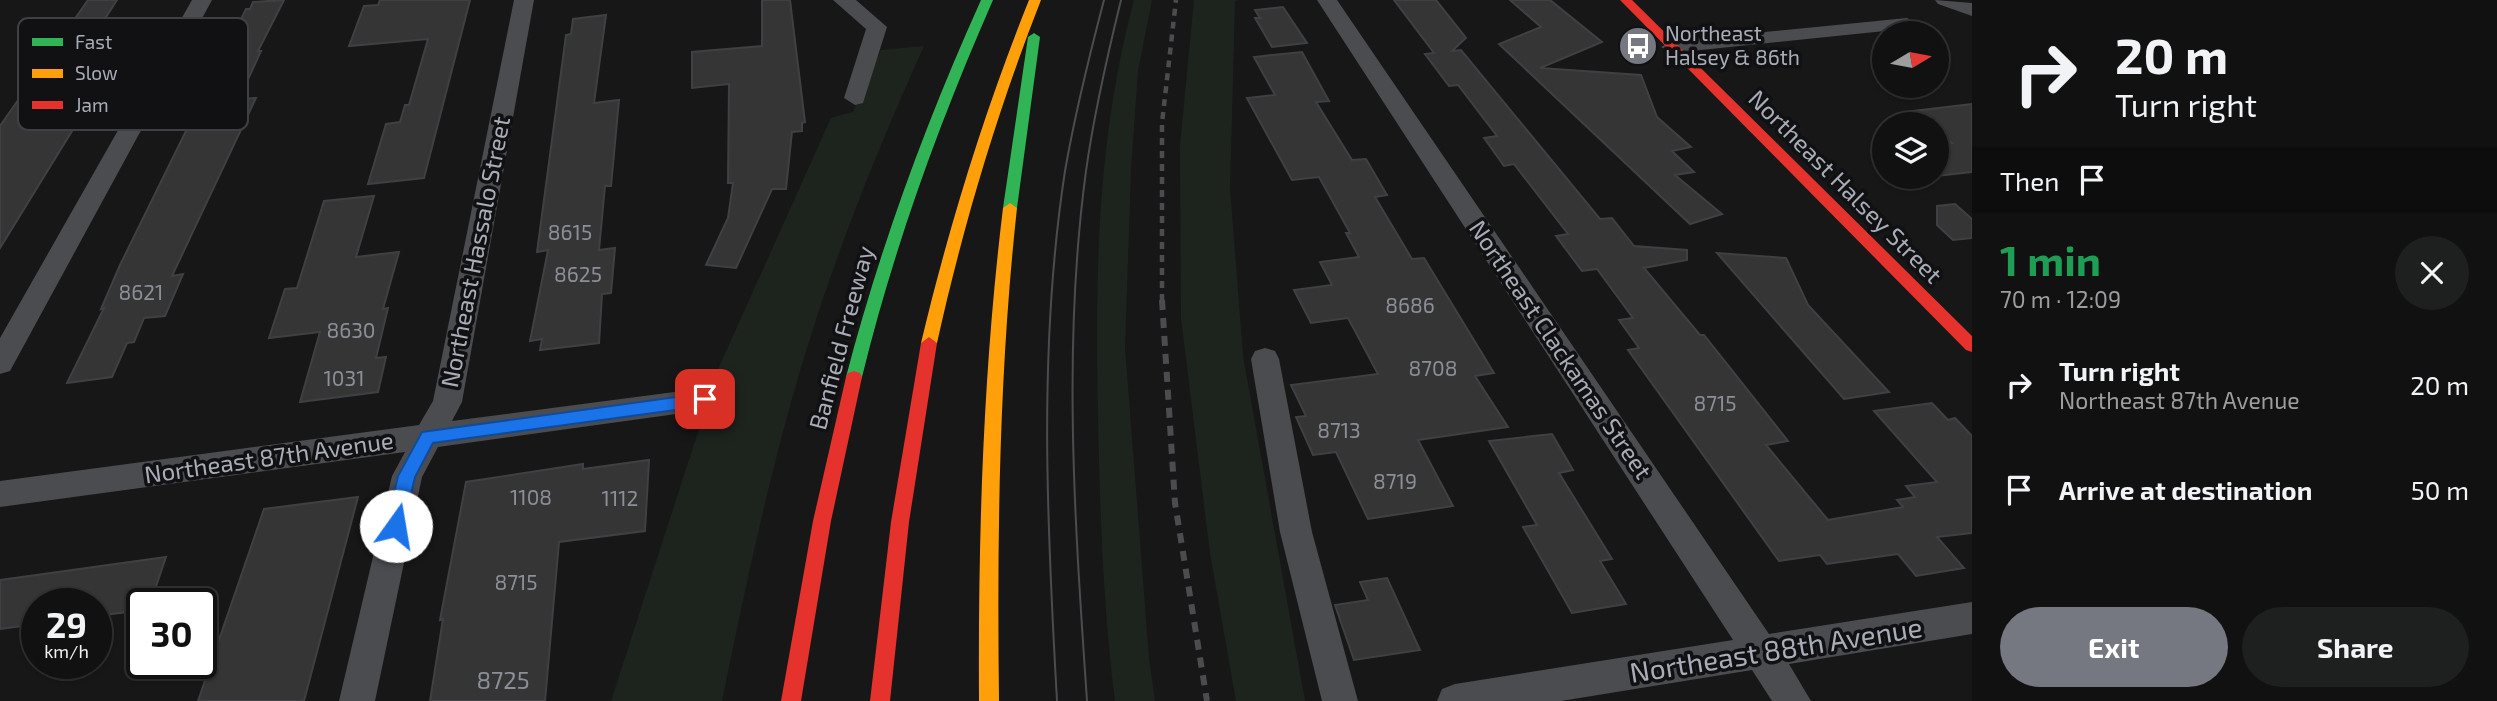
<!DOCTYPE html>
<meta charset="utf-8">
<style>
:root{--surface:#111;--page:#1e1f1f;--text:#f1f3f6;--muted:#9c9d9f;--line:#303131;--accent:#757880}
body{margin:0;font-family:"Exo 2",sans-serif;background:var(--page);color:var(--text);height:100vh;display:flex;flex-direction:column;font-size:26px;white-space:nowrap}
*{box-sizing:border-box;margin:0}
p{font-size:23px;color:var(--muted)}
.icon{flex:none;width:38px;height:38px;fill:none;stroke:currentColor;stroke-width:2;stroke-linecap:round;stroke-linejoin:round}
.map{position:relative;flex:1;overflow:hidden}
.details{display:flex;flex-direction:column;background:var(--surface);width:525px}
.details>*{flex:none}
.top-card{background:#111;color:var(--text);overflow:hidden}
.needle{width:46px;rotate:80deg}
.fabs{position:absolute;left:1872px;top:21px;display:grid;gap:14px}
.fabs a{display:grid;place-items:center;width:77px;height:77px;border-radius:50%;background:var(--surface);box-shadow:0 2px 5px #0004,0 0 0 2px var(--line);font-size:35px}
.speed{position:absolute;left:21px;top:588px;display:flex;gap:14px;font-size:35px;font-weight:700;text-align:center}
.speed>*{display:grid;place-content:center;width:91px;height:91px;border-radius:50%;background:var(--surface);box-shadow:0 2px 5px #0004,0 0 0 2px var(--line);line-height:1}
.speed small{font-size:18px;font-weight:400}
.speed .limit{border:4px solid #111;border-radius:10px;background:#fff;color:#111}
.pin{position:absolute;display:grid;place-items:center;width:60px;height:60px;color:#fff;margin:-30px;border-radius:14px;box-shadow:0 4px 10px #0006}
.me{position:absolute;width:77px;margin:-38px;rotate:13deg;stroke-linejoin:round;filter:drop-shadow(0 0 5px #0008)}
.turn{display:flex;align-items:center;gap:24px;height:147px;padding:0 28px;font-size:32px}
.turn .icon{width:91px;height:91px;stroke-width:2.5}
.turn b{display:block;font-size:49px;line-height:60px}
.then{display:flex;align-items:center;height:66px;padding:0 28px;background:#0003;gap:14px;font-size:26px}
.round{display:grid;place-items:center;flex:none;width:74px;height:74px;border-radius:37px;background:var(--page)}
.overview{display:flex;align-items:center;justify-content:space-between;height:119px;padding:0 28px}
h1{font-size:42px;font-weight:700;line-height:52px;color:#1e9e55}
.cta{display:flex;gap:14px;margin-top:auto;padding:14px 28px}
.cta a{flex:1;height:80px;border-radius:42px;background:var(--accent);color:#fff;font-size:28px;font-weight:700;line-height:80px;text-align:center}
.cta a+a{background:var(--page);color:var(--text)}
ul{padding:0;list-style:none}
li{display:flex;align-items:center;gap:21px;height:105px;padding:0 28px}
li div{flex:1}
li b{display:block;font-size:26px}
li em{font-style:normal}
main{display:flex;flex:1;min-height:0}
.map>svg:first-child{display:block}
.green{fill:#1d241e}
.building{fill:#353536;stroke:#3f4043;stroke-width:2}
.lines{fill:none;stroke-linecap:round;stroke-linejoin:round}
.street{fill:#4b4c50;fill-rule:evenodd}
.fast{fill:#30b455;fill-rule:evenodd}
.slow{fill:#ff9f0a;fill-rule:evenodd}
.jam{fill:#e5322d;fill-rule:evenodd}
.tram{stroke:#4b4c4f;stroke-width:2}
.rail-far1{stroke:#4b4c4f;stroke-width:4.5;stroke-dasharray:7 6;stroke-linecap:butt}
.rail{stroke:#4b4c4f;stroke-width:6;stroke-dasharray:10 8;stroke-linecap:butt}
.route{fill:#1a73e8;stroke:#114b97;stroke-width:2}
.labels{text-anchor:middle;stroke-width:7;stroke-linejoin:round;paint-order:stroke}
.far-poi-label{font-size:21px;fill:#a8adb8;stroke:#111113;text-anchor:start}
.number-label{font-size:21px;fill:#8b8f98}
.street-label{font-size:24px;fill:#a8adb8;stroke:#111113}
.near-number-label{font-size:24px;fill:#8b8f98}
.near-street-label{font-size:28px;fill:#a8adb8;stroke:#111113}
.key{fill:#111113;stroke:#3e4045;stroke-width:2}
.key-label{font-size:19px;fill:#a8adb8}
</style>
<main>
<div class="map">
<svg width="1972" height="701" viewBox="0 0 1972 701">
<rect width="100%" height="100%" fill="#171717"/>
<path class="green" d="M1134,0H1152L1138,71L1131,169L1125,348L1149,658L1155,701H1115C1103,606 1100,511 1098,415C1095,272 1097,140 1134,0Z
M1194,0H1239L1235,1L1230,188L1243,356L1305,701H1236L1210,553L1181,318L1180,146Z
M924,46C877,150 835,255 802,364C769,475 745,588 722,701H611L719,367L831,118L853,112L881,50Z"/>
<path class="building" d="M88,0H117L99,28L145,24L109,83L101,84L0,248V126Z
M284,0L258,51H261L239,99L256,98L172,276L183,274L165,316L144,318L134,342L127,343L112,377L67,383L104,308L101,309L120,265L246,9H250L253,2Z
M380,0H470L424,178L368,184L386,124L400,122L405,105H409L428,39L349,46L364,6L378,5Z
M762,0H790L805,122L802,123V131L792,132L786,189H772L736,268L706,265L728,218L733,183H728L729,84L692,88V52L762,46Z
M1394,0H1436L1466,38L1452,51L1461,50L1600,219L1612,218L1634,246L1687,250V260L1644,268L1700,335H1704L1788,441L1766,445L1828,520L1903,507L1897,500L1915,497L1906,486L1937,482L1874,411L1932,403L1948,420L1955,418L1972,436V533L1937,537L1964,568L1916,576L1898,554L1827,564L1820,555L1779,561L1628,350L1639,348L1619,320L1633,318L1597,269L1582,271L1556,236L1568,234L1514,164L1504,166L1484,138L1497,136L1458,85L1449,86L1425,54L1434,53Z
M1510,0H1550L1602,42L1540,68L1641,75L1657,117L1691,147L1672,151L1694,172L1675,175L1722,214L1690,224L1499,44L1541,27Z
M1283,7L1307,43L1272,47L1255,18H1260L1255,10Z
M606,15L594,103L619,100L611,186H605L599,250L615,248L611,293L602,294L599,343L540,350L542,339L530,341L548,250L537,252L566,35L571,34L573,19Z
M1302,52L1329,101L1316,102L1352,160L1366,159L1387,195L1375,197L1412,259L1424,258L1494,373L1475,376L1508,427L1418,440L1453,506L1368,519L1336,452L1313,455L1296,417L1306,416L1291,385L1378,374L1348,318L1311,323L1294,290L1332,285L1320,262L1359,257L1346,233H1350L1319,177L1292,180L1247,98L1275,95L1254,57Z
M1972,104V172L1937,176V145L1952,143L1937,131V124H1929L1913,111Z
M374,196L356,257L399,252L383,309L388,308L376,358L386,357L378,392L300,402L320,332L269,338L285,289L297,288L324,201Z
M1955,204L1972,219V238L1953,240L1937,225V206Z
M1717,253L1786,258L1808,305L1889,392L1844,399Z
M1552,434L1573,470L1559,473L1612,559L1600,561L1626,604L1572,613L1523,527L1537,525L1489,441Z
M649,460L645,531L559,542L545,701H430L443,619L440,620L466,482L583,464V469Z
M358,497L304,701H198L264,509Z
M166,557L150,604H142V610L96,616V604H37V624L0,629V580Z
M1387,578L1420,650L1354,660L1335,605L1368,600L1360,582Z"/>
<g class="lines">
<path class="street" d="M192,0H212L10,371L0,374V338Z
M514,0H534L462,402L452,421L705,388L715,391L720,399L715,407L705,410L438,447L422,477L375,701H339L392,476L405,452L0,507V481L419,425L433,401Z
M833,0H856L887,27L863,103L855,105L844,98L866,29Z
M1317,0H1337L1769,634L1972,602V634L1789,664L1811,701H1772L1752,670L1561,701H1437L1442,689L1455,684L1733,640Z
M1935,0L1972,3V16L1938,4Z
M1907,18L1917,24L1914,28L1672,53L1661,47L1672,41Z
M1265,348L1275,351L1279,359L1312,532L1358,701H1322L1280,532L1251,359L1255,351Z"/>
<path class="fast" d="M981,0H993C939,123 894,247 862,377L860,381H848L846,377C880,247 926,122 981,0Z
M1034,33L1040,37L1017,208L1010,213L1003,208L1028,37Z"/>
<path class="slow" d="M1029,0H1041C997,112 963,226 937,343L929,349L921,343C949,226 984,112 1029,0Z
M1010,203L1017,208C999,372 997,536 999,701H979C978,536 983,372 1003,208Z"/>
<path class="jam" d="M1620,0H1632L1972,336V352L1966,350Z
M929,337L937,343L909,522L890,701H870L891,522L921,343Z
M854,371L860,373L862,377L831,521L801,701H781L813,521L846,377L848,373Z"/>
<path class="tram" d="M1057,701C1047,525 1038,346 1065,171C1075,113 1089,57 1104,0
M1087,701C1075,525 1062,347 1086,171C1094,113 1107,57 1121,0"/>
<path class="rail-far1" d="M1162,301V123L1176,0"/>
<path class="rail" d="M1162,300L1175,503L1207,701"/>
</g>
<path class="route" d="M705,393L713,399L705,406L433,443L415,477L402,532H389L386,526L398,476L422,432Z"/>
<defs>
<symbol id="bus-disc" viewBox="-11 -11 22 22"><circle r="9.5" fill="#757880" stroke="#111113"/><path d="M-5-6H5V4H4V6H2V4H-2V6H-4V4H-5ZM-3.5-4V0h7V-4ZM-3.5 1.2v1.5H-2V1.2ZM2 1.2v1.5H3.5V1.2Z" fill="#fff"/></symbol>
</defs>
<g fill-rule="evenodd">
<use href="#bus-disc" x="1616" y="24" width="44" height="44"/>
</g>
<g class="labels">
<g class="far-poi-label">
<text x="1665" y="41">Northeast<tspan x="1665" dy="24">Halsey &amp; 86th</tspan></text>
</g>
<g class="number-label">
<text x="570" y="240">8615</text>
<text x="578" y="282">8625</text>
<text x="141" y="300">8621</text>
<text x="1410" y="313">8686</text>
<text x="351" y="338">8630</text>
<text x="1433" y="376">8708</text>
<text x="344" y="386">1031</text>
<text x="1715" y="411">8715</text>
<text x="1339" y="438">8713</text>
<text x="1395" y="489">8719</text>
<text x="531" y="505">1108</text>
<text x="620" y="506">1112</text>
<text x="516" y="590">8715</text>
</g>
<g class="street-label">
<text transform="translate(1845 187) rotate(45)" y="8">Northeast Halsey Street</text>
<text transform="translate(476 252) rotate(-79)" y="8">Northeast Hassalo Street</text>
<text transform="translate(842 338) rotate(-75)" y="8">Banfield Freeway</text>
<text transform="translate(1560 350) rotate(56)" y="8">Northeast Clackamas Street</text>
<text transform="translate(269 458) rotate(-8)" y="8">Northeast 87th Avenue</text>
</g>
<g class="near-number-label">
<text x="503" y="689">8725</text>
</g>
<g class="near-street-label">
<text transform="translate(1776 650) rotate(-9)" y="10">Northeast 88th Avenue</text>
</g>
</g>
<rect x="18" y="18" width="230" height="112" rx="10" class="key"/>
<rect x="32" y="38" width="31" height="8" fill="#30b455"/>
<rect x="32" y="69" width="31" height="9" fill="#ff9f0a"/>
<rect x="32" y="101" width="31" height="8" fill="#e5322d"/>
<g class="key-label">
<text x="75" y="49">Fast</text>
<text x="75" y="80">Slow</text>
<text x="75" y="112">Jam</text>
</g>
</svg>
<div class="fabs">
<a><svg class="needle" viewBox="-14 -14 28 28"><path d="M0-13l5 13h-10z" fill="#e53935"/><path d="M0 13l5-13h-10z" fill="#9c9d9f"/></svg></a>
<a><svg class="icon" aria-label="layers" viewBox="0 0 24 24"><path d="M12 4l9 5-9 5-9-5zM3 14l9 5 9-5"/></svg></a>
</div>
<div class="speed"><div>29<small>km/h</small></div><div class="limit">30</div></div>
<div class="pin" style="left:705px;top:399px;background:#d93025"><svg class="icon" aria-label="arrive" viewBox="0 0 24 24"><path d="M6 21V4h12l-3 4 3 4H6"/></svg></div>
<svg class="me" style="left:396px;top:526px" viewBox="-20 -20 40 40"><circle r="19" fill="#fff"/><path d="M0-13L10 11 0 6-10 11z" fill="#1a73e8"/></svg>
</div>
<section class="details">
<div class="top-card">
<div class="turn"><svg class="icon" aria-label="right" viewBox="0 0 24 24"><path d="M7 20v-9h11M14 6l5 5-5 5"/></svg><div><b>20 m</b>Turn right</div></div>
<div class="then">Then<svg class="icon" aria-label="arrive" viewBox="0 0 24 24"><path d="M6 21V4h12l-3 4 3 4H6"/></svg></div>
</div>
<div class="overview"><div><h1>1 min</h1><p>70 m · 12:09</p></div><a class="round"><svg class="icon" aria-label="close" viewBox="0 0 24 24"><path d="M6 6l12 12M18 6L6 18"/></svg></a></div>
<ul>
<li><svg class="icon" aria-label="right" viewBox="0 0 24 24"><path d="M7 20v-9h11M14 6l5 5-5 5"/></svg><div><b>Turn right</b><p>Northeast 87th Avenue</p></div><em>20 m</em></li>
<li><svg class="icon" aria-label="arrive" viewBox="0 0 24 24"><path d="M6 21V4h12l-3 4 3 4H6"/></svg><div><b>Arrive at destination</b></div><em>50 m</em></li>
</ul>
<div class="cta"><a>Exit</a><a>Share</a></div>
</section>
</main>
